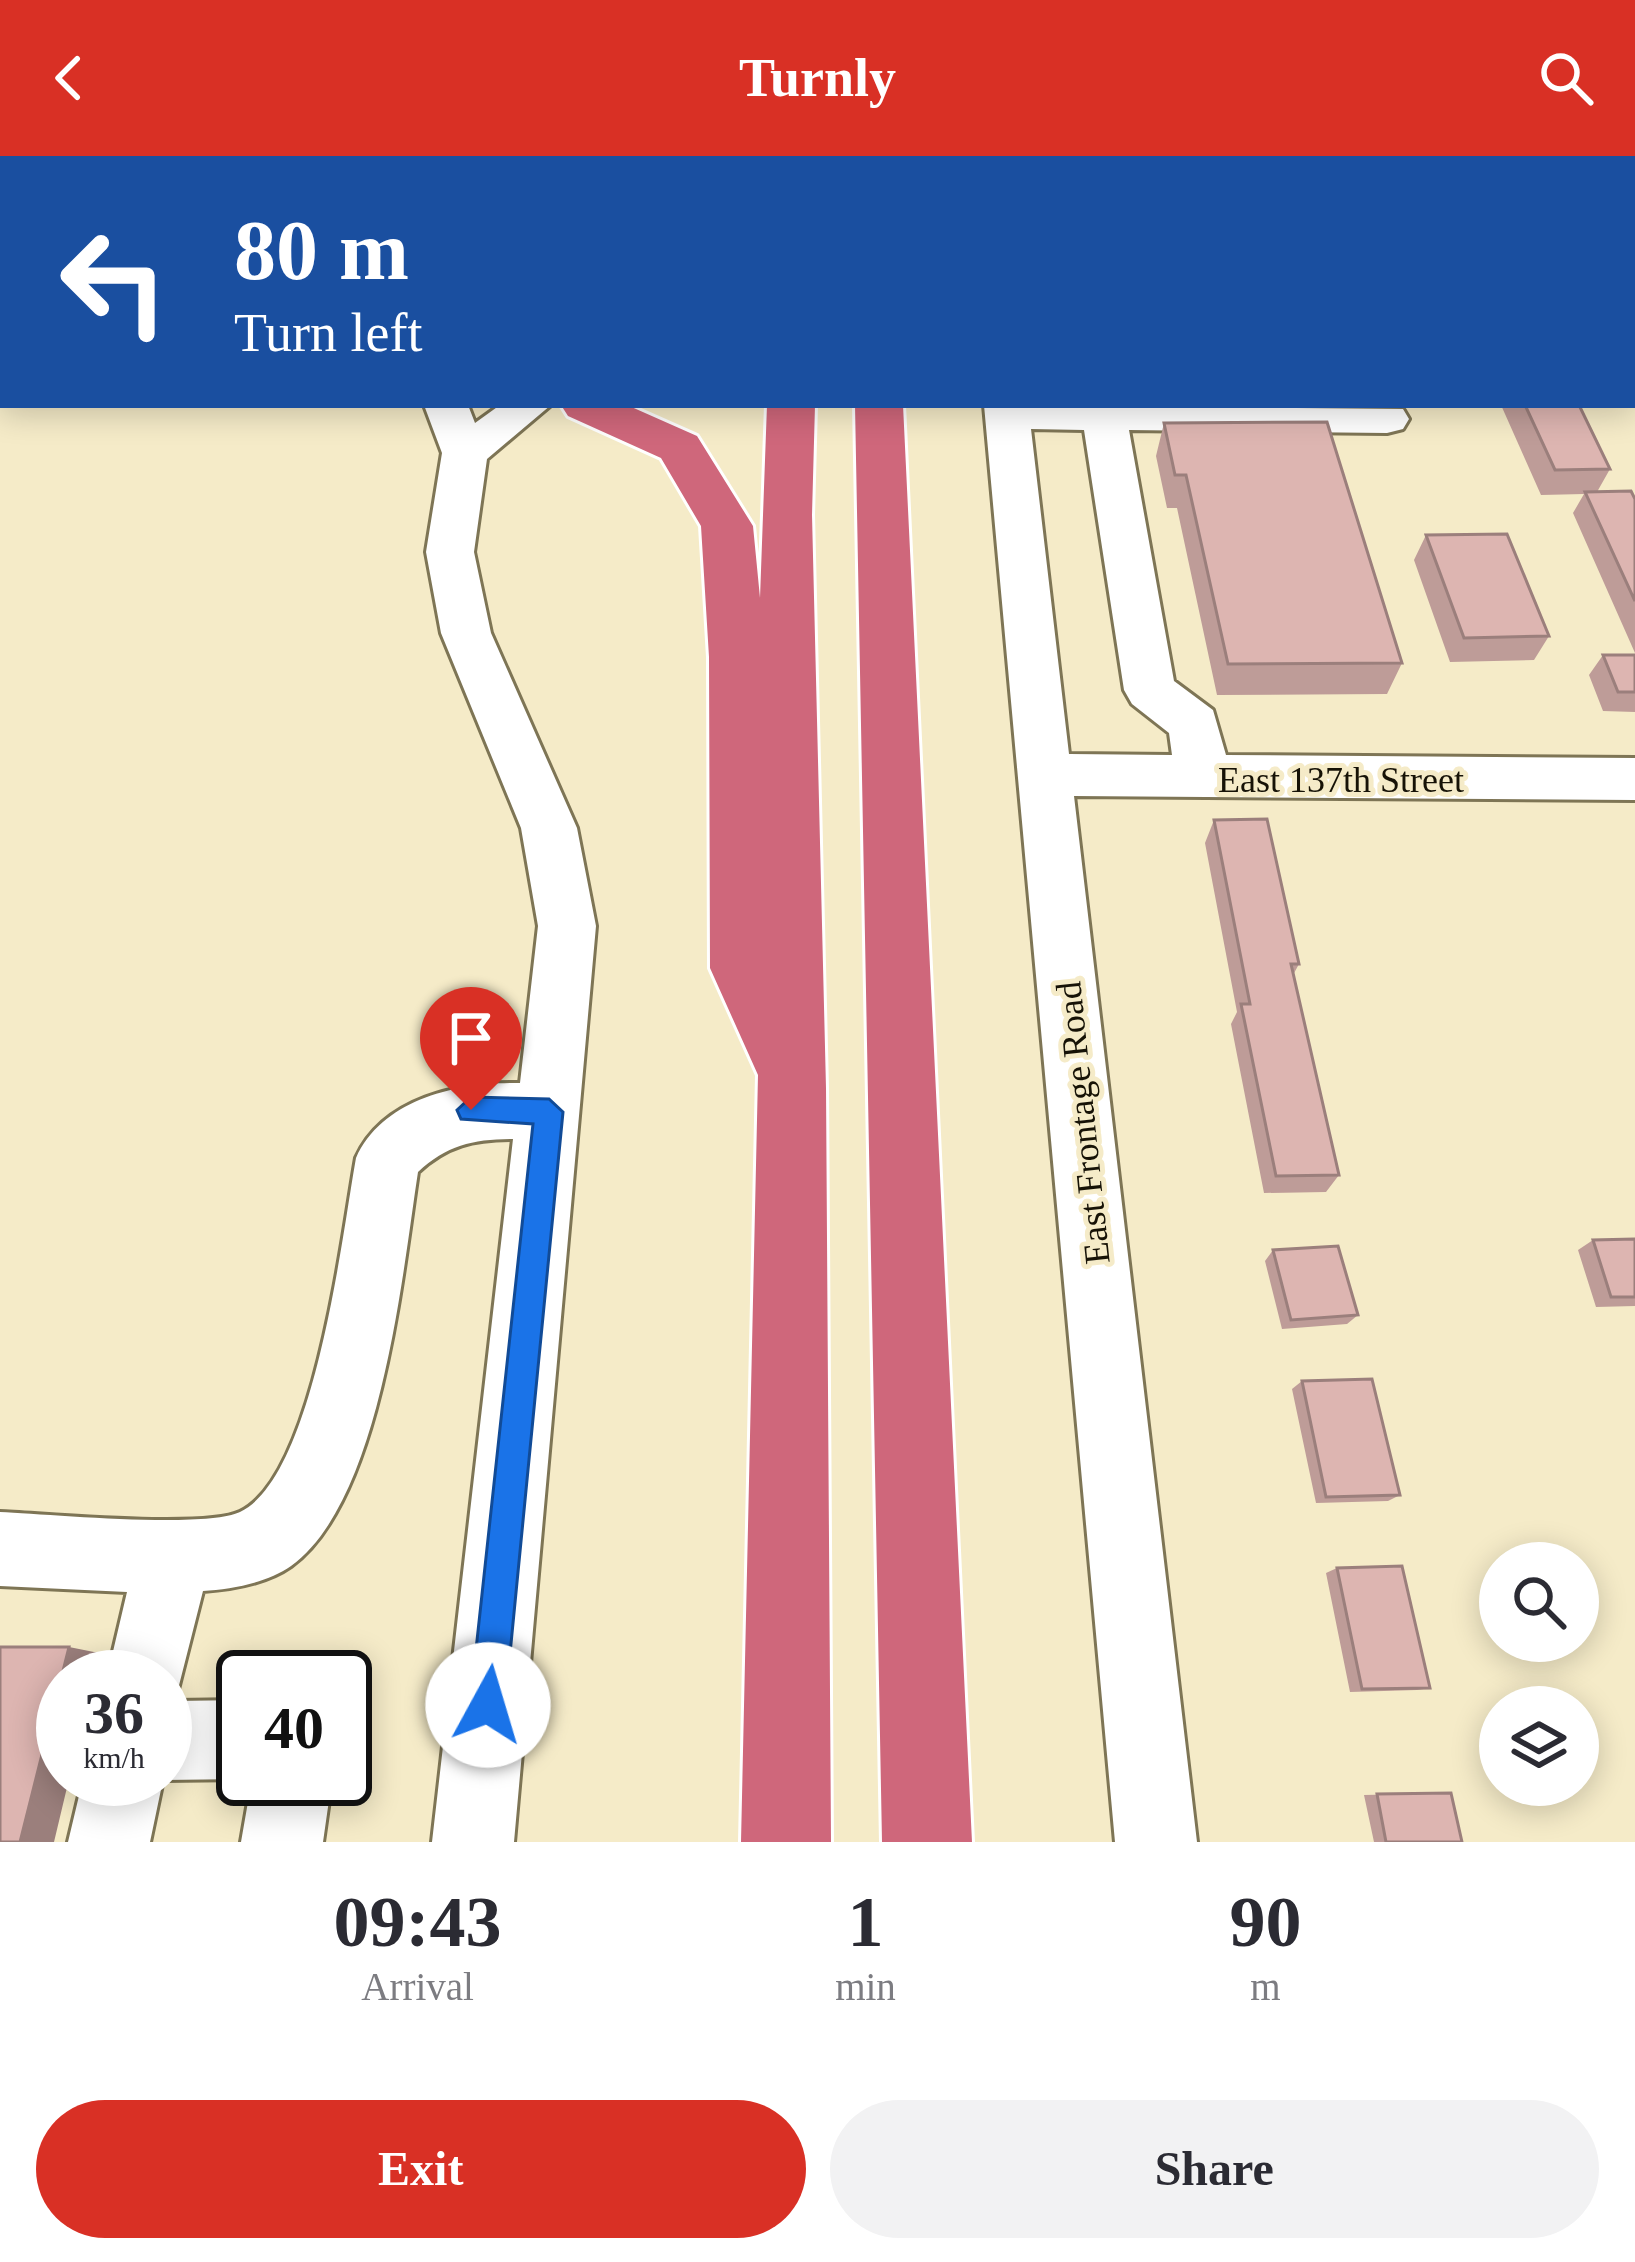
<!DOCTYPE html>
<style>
:root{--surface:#fff;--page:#f2f2f3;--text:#2b2b33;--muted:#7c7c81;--accent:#d93025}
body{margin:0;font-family:Georgia,serif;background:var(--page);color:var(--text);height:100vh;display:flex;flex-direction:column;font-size:45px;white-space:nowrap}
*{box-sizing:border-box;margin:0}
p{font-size:39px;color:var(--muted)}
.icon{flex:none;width:66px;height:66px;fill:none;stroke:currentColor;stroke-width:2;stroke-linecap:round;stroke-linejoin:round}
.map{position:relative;height:1686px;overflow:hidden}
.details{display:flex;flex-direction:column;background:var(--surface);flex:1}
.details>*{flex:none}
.top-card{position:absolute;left:0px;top:0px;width:1635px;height:252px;box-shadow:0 6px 30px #0003;background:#1a4fa0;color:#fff;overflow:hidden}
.buttons{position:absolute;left:1479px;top:1386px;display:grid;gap:24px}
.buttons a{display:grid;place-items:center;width:120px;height:120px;border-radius:50%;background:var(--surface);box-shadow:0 6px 30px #0003;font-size:60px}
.speed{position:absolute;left:36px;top:1494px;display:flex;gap:24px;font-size:60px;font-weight:700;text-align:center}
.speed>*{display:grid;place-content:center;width:156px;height:156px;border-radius:50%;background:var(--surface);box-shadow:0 6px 30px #0003;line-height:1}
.speed small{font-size:30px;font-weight:400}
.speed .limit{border:6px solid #111;border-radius:18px;background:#fff;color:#111}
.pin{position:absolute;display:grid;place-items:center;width:102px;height:102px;color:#fff;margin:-123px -51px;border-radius:50% 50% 50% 0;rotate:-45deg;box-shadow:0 0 12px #0007}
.pin .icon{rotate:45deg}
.me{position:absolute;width:132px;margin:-66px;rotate:6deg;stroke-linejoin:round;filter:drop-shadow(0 0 9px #0008)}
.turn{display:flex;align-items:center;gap:42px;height:252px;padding:0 36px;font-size:54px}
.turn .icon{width:156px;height:156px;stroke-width:2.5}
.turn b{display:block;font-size:84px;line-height:102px}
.eta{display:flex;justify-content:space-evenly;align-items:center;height:204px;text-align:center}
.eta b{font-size:72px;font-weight:700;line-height:84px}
.cta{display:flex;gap:24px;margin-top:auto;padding:24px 36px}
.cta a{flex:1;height:138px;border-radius:72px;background:var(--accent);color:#fff;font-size:48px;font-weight:700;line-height:138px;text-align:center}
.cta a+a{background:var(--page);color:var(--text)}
header{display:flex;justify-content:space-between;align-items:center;height:156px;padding:0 36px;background:var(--accent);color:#fff;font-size:54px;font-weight:700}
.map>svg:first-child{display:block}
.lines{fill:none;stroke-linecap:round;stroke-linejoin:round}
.minor-casing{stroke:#7e7555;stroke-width:6}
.highway-casing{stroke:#fff;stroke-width:6}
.minor{fill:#fff;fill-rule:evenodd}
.highway{fill:#cf677b;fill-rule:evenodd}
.wall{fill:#be9c98}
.shaded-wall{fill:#9b7f7c}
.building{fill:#ddb5b1;stroke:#9b7f7c;stroke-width:3}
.route{fill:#1a73e8;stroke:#114b97;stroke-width:3}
.labels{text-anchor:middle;stroke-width:10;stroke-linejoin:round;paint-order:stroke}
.street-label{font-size:36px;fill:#161206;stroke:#f5ebc8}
</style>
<header><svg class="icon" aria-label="back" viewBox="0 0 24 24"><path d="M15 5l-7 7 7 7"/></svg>Turnly<svg class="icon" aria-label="search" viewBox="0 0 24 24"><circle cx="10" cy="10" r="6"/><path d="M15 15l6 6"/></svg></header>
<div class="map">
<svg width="1635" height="1686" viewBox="0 0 1635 1686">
<rect width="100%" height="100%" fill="#f5ebc8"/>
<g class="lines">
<defs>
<path id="minor" d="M497,0H536L495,3Z
M959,0H997L998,3H960Z
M1158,0H1491L1493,3H1160Z
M1616,0H1635V15L1632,3Z
M1632,111H1635V141H1632Z
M424,249H468L475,267L500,249H551L487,303L474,396L491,477L577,672L596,770L514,1686H432L513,983C474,983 447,989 418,1016C402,1120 381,1345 291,1410C267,1427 232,1433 203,1435L175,1545L243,1544L245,1623L163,1624L150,1686H68L83,1623H165V1521H107L127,1436L0,1430V1356C47,1358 204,1373 240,1356C315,1320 342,1079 356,1002C383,942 459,926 520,927L538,770L521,672L441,477L426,396L442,297Z
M984,249L1403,253L1409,263L1403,273L1387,277L1129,274L1174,525L1213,554L1226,599L1635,602V644L1074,640L1197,1686H1115ZM1031,273L1084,274L1124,534L1132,548L1169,577L1172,599L1069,598Z
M252,1623H332L323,1686H241Z"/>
<path id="highway" d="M706,0H748L704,3Z
M781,0H823L780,3Z
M850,0H892V3H850Z
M561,249H627L697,280L753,370L760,442L767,249H815L812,359L826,932L831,1686H741L758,919L710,812L709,501L701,370L661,302L568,260Z
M855,249H903L972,1686H882Z"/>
</defs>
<use href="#minor" class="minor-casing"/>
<use href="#highway" class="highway-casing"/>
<use href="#minor" class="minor"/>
<use href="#highway" class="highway"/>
</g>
<path class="wall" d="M1632,165H1635V236H1632Z
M1501,249H1579L1610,313L1597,336L1635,343V497L1573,357L1584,338L1541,339Z
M1164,267L1402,507L1387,538L1217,539L1177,352H1167L1156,300Z
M1426,379L1549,480L1534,504L1450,506L1414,404Z
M1603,499H1635V556L1603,555L1589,519Z
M1214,664L1299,808L1293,819L1339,1019L1326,1036L1264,1037L1231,868L1237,856L1205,687Z
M1635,1083V1150L1596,1151L1578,1094L1593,1084Z
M1273,1094L1358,1159L1347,1168L1282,1173L1265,1105Z
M1302,1225L1400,1339L1388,1345L1316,1347L1292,1233Z
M1337,1412L1430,1532L1417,1534L1350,1536L1326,1417Z
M1451,1637L1462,1686H1374L1364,1639Z"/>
<path class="shaded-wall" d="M69,1491L99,1497L93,1521H63V1623H69L54,1686H20Z"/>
<path class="building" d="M1632,165H1635V212H1632Z
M1525,249H1579L1610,313L1555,314Z
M1327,266L1402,507L1228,508L1186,319H1175L1164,267Z
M1631,335L1635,343V445L1585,336Z
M1507,378L1549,480L1464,482L1426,379Z
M1603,499H1635V536H1618Z
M1267,663L1299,808H1291L1339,1019L1276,1020L1241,848H1250L1214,664Z
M1635,1083V1141H1611L1593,1084Z
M1338,1090L1358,1159L1291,1164L1273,1094Z
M1372,1223L1400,1339L1326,1341L1302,1225Z
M1402,1410L1430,1532L1362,1533L1337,1412Z
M0,1491H69L20,1686H0Z
M1451,1637L1462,1686H1386L1377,1638Z"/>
<path class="route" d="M471,941L549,943L563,956L505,1549L500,1562L488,1567L475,1562L470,1549L533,968L461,963L457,954Z"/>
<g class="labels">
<g class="street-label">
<text x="1341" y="636">East 137th Street</text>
<text transform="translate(1082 967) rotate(-96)" y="13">East Frontage Road</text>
</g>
</g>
</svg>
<div class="buttons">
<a><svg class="icon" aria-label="search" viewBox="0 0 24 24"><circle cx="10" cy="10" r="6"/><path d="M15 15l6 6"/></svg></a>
<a><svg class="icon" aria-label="layers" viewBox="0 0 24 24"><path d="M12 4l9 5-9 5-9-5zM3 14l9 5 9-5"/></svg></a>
</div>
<div class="speed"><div>36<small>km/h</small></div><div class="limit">40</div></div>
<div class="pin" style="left:471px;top:954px;background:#d93025"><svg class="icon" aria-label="arrive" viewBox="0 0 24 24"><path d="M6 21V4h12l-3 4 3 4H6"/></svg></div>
<svg class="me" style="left:488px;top:1549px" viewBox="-20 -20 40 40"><circle r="19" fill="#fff"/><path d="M0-13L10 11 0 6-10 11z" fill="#1a73e8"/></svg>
<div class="top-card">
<div class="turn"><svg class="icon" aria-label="left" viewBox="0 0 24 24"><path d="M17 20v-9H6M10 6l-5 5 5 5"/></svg><div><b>80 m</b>Turn left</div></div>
</div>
</div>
<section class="details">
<div class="eta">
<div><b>09:43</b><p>Arrival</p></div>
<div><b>1</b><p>min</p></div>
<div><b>90</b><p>m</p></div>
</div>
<div class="cta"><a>Exit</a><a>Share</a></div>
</section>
